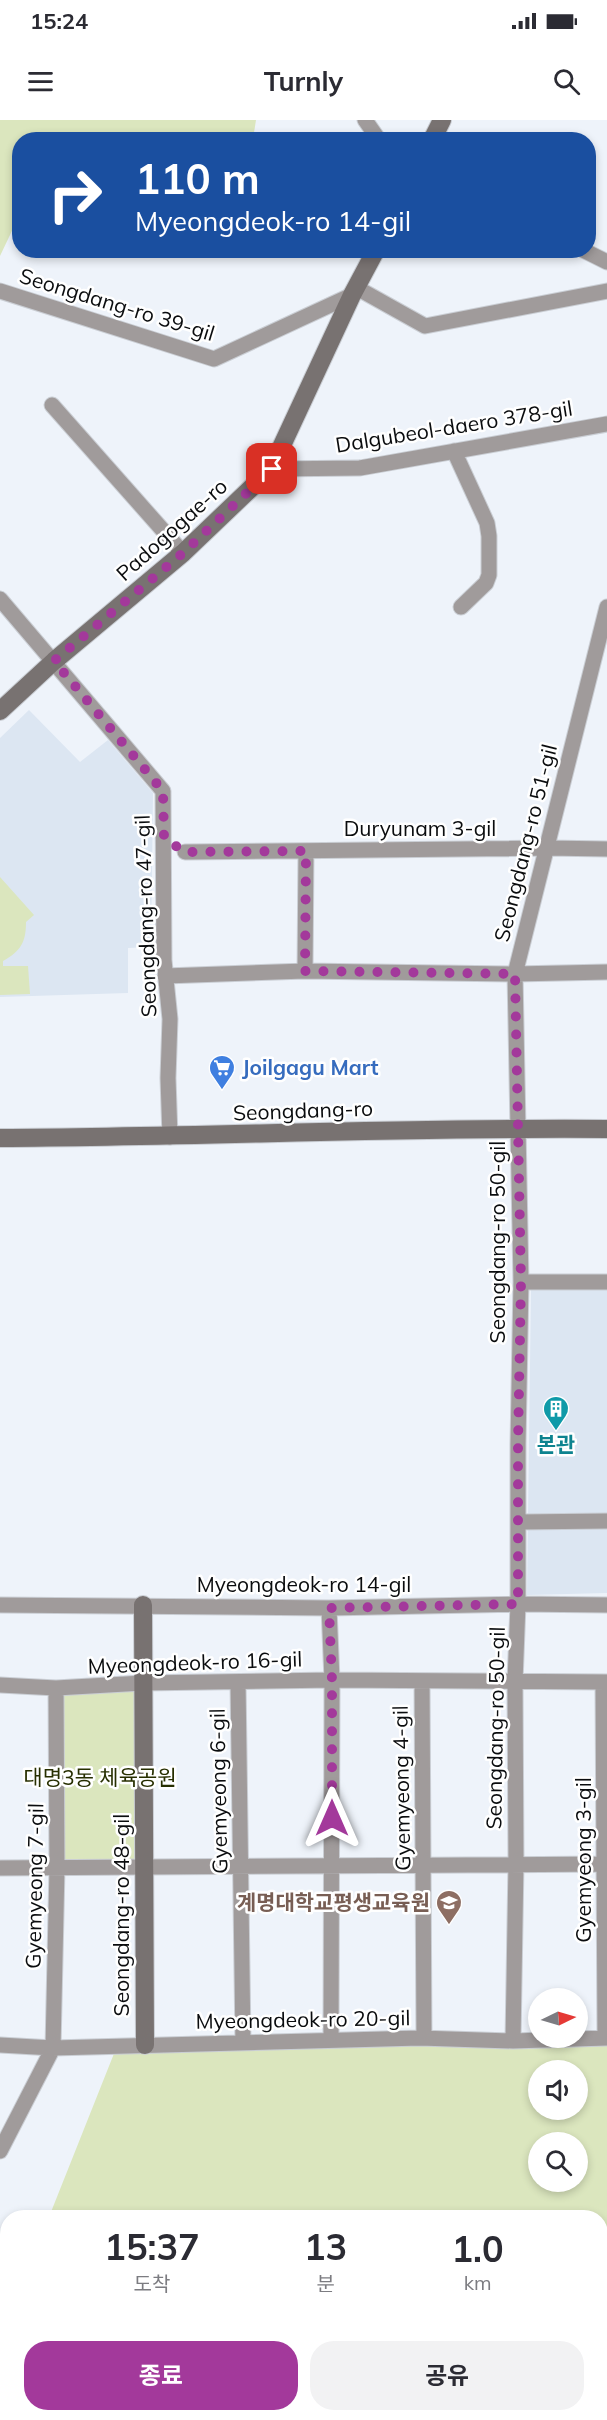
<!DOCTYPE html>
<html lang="ko">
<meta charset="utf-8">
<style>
:root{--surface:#fff;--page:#f2f2f3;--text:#2b2b33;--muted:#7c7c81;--accent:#a3399b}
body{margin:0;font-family:Mulish,"Noto Sans KR",sans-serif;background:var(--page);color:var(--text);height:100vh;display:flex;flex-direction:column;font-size:22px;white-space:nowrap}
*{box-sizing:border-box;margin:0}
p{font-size:20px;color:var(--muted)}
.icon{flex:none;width:33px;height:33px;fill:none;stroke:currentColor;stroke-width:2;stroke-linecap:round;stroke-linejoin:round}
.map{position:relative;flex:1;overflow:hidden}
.panel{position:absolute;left:0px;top:2090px;width:608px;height:212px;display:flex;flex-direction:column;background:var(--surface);border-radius:24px 24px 0 0;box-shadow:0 3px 9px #0003}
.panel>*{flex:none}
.banner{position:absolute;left:12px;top:12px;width:584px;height:126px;border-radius:24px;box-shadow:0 3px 9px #0003;background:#1a4fa0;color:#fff;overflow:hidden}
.needle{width:39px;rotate:85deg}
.buttons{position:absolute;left:528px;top:1868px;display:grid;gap:12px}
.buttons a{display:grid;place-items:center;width:60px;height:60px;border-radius:50%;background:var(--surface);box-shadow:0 3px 9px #0003;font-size:30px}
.pin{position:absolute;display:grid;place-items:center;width:51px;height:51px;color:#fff;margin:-26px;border-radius:12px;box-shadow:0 3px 9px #0006}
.me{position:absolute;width:66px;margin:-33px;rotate:0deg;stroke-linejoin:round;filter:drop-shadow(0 0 4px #0008)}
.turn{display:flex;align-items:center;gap:21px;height:126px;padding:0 24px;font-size:27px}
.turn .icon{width:78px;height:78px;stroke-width:2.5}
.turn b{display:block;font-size:42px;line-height:51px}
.eta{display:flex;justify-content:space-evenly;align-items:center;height:102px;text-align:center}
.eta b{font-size:36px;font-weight:700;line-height:42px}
.primary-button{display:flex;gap:12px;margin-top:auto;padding:12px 24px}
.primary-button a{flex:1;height:69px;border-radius:24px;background:var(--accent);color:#fff;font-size:24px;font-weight:700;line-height:69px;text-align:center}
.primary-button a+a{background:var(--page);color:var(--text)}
.status{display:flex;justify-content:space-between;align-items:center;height:42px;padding:0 30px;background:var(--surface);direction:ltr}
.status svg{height:16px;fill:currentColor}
header{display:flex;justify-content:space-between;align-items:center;height:78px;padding:0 24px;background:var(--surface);font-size:27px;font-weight:700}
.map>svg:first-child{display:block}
.built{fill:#dce6f2}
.green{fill:#dbe6be;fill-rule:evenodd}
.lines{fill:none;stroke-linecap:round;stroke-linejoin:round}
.street-casing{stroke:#caced4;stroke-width:17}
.secondary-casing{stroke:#caced4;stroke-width:20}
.street{stroke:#a09b9b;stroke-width:15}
.secondary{stroke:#787271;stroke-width:18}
.route{stroke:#a3399b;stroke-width:10;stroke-dasharray:0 18}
.labels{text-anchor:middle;stroke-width:5;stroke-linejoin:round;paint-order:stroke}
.street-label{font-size:21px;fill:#0a0c0e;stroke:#fff}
.shop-label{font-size:21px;font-weight:bold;fill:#366cbe;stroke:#fff;text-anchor:start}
.culture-label{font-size:21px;font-weight:bold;fill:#0d838f;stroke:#fff}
.park-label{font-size:21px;fill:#272f00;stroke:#fff}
.education-label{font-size:21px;font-weight:bold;fill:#785e54;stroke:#fff;text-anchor:end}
</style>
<div class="status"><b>15:24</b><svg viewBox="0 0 49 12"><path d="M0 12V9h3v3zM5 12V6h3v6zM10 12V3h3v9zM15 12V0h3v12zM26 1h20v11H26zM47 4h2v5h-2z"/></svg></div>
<header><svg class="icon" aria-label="menu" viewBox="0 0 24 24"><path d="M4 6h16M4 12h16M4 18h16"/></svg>Turnly<svg class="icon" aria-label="search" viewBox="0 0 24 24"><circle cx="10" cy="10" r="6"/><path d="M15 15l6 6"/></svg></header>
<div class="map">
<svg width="607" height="2300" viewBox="0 0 607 2300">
<rect width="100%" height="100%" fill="#eef3fa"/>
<path class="built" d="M29,590L80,642L108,620L153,673L151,827L128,828V873L0,877V618Z
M531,1169H607V1473L527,1475Z"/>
<path class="green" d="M0,0H256L253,19L20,20L19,96L0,136Z
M0,757L34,795L26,802C26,822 21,831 3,841V846H28L30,874L0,875Z
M143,1563L144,1748H57L56,1568Z
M607,1918V2300H272C255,2293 231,2294 215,2300H134L126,2294H600V2097H49L117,1926ZM538,1950H578V1989H538ZM538,2022H578V2061H538Z"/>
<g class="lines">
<defs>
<path id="street" d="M365,0L379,20
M583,130L607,142
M357,168L425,206L607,171
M0,171L214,239L352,175
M52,285L183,433
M454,331L487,403L489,416V455L486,463L461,487
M271,349L360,348L607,304
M0,479L163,671L164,840L170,899L168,958L170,1017
M185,732L548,728L607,729
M305,851L306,731
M165,856L305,851L515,854L607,852
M521,1162H607
M519,1402L607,1401
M0,1485L329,1488L518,1484L607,1485
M329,1488L332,1560L331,1920
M238,1562L243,1923
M422,1562L424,1918
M603,1562L605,1918
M0,1565L56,1568L143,1563L332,1560L607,1562
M0,1748L607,1744
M513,1921L516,1743L515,1562L518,1484V1324L521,1162L515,854L607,487
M0,1925L53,1928L420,1918L513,1921L607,1918
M0,2031L53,1928L57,1748L56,1568
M0,2192L8,2209
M600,2261L607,2263
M44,2294L47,2300
M0,2296L8,2293"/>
<path id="secondary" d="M432,20L442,0
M0,591L54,541L183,433L271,349L352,175L376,130
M0,1018C202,1017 405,1007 607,1009
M143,1485L145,1925"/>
</defs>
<use href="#street" class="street-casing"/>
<use href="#secondary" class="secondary-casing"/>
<use href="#street" class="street"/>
<use href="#secondary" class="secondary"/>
</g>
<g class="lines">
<path class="route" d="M272,349L183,433L54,541L163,671L164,718L185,732L306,731L305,851L515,854L521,1162L518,1324V1484L329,1488L332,1560V1698"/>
</g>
<defs>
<symbol id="supermarket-pin" viewBox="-11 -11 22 30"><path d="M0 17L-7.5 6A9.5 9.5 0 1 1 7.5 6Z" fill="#3f7fe0" stroke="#fff"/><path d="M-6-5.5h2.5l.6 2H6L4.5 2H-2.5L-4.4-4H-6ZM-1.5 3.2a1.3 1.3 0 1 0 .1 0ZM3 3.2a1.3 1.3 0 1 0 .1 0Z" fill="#fff"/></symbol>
<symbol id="building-pin" viewBox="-11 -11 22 30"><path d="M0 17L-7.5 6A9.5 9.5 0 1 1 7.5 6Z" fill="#0f9aa8" stroke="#fff"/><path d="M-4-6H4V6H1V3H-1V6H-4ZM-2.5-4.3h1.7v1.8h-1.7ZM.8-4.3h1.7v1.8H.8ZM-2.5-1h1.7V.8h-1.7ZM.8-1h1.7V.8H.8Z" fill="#fff"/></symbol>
<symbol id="university-pin" viewBox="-11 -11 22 30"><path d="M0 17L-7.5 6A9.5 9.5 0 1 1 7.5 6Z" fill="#8d6e63" stroke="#fff"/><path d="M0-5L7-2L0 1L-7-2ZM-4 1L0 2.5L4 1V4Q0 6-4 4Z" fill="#fff"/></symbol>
</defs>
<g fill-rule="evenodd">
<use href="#supermarket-pin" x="207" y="933" width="30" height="40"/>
<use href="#building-pin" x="541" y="1274" width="30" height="40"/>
<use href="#university-pin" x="434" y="1768" width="30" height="40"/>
</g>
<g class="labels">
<g class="street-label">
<text transform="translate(117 185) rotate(17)" y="7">Seongdang-ro 39-gil</text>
<text transform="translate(454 307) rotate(-9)" y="7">Dalgubeol-daero 378-gil</text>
<text transform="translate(172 410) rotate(-42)" y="7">Padogogae-ro</text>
<text x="420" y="716">Duryunam 3-gil</text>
<text transform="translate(526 723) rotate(-76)" y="7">Seongdang-ro 51-gil</text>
<text transform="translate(146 796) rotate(-92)" y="7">Seongdang-ro 47-gil</text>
<text transform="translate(303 991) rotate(-2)" y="7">Seongdang-ro</text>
<text transform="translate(498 1122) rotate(-90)" y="7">Seongdang-ro 50-gil</text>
<text x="304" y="1472">Myeongdeok-ro 14-gil</text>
<text transform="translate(195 1543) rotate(-2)" y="7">Myeongdeok-ro 16-gil</text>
<text transform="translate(496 1608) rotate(-89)" y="7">Seongdang-ro 50-gil</text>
<text transform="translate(402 1668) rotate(-91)" y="7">Gyemyeong 4-gil</text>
<text transform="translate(219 1671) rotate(-91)" y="7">Gyemyeong 6-gil</text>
<text transform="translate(584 1740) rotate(-90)" y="7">Gyemyeong 3-gil</text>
<text transform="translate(35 1766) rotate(-89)" y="7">Gyemyeong 7-gil</text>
<text transform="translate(122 1795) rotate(-90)" y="7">Seongdang-ro 48-gil</text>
<text transform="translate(303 1900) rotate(-1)" y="7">Myeongdeok-ro 20-gil</text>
</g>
<g class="shop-label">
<text x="242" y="955">Joilgagu Mart</text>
</g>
<g class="culture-label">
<text x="556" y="1332">본관</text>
</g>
<g class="park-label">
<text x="100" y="1665">대명3동 체육공원</text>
</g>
<g class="education-label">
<text x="430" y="1790">계명대학교평생교육원</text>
</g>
</g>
</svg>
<div class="buttons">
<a><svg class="needle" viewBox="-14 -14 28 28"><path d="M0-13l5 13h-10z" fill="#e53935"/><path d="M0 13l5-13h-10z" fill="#7c7c81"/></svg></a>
<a><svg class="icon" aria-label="sound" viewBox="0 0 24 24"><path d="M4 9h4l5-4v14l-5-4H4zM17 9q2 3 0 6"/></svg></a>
<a><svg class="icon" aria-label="search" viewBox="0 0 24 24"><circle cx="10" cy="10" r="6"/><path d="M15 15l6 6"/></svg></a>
</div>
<div class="pin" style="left:272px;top:349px;background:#d93025"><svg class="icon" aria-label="arrive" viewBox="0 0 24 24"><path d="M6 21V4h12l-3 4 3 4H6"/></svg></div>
<svg class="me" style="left:332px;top:1698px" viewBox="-20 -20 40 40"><path d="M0-17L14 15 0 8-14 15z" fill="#a3399b" stroke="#fff" stroke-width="4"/></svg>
<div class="banner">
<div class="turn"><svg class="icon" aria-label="right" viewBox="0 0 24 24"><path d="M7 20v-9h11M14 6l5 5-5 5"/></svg><div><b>110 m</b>Myeongdeok-ro 14-gil</div></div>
</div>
<section class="panel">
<div class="eta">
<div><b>15:37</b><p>도착</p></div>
<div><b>13</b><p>분</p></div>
<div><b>1.0</b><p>km</p></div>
</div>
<div class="primary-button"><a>종료</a><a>공유</a></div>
</section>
</div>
